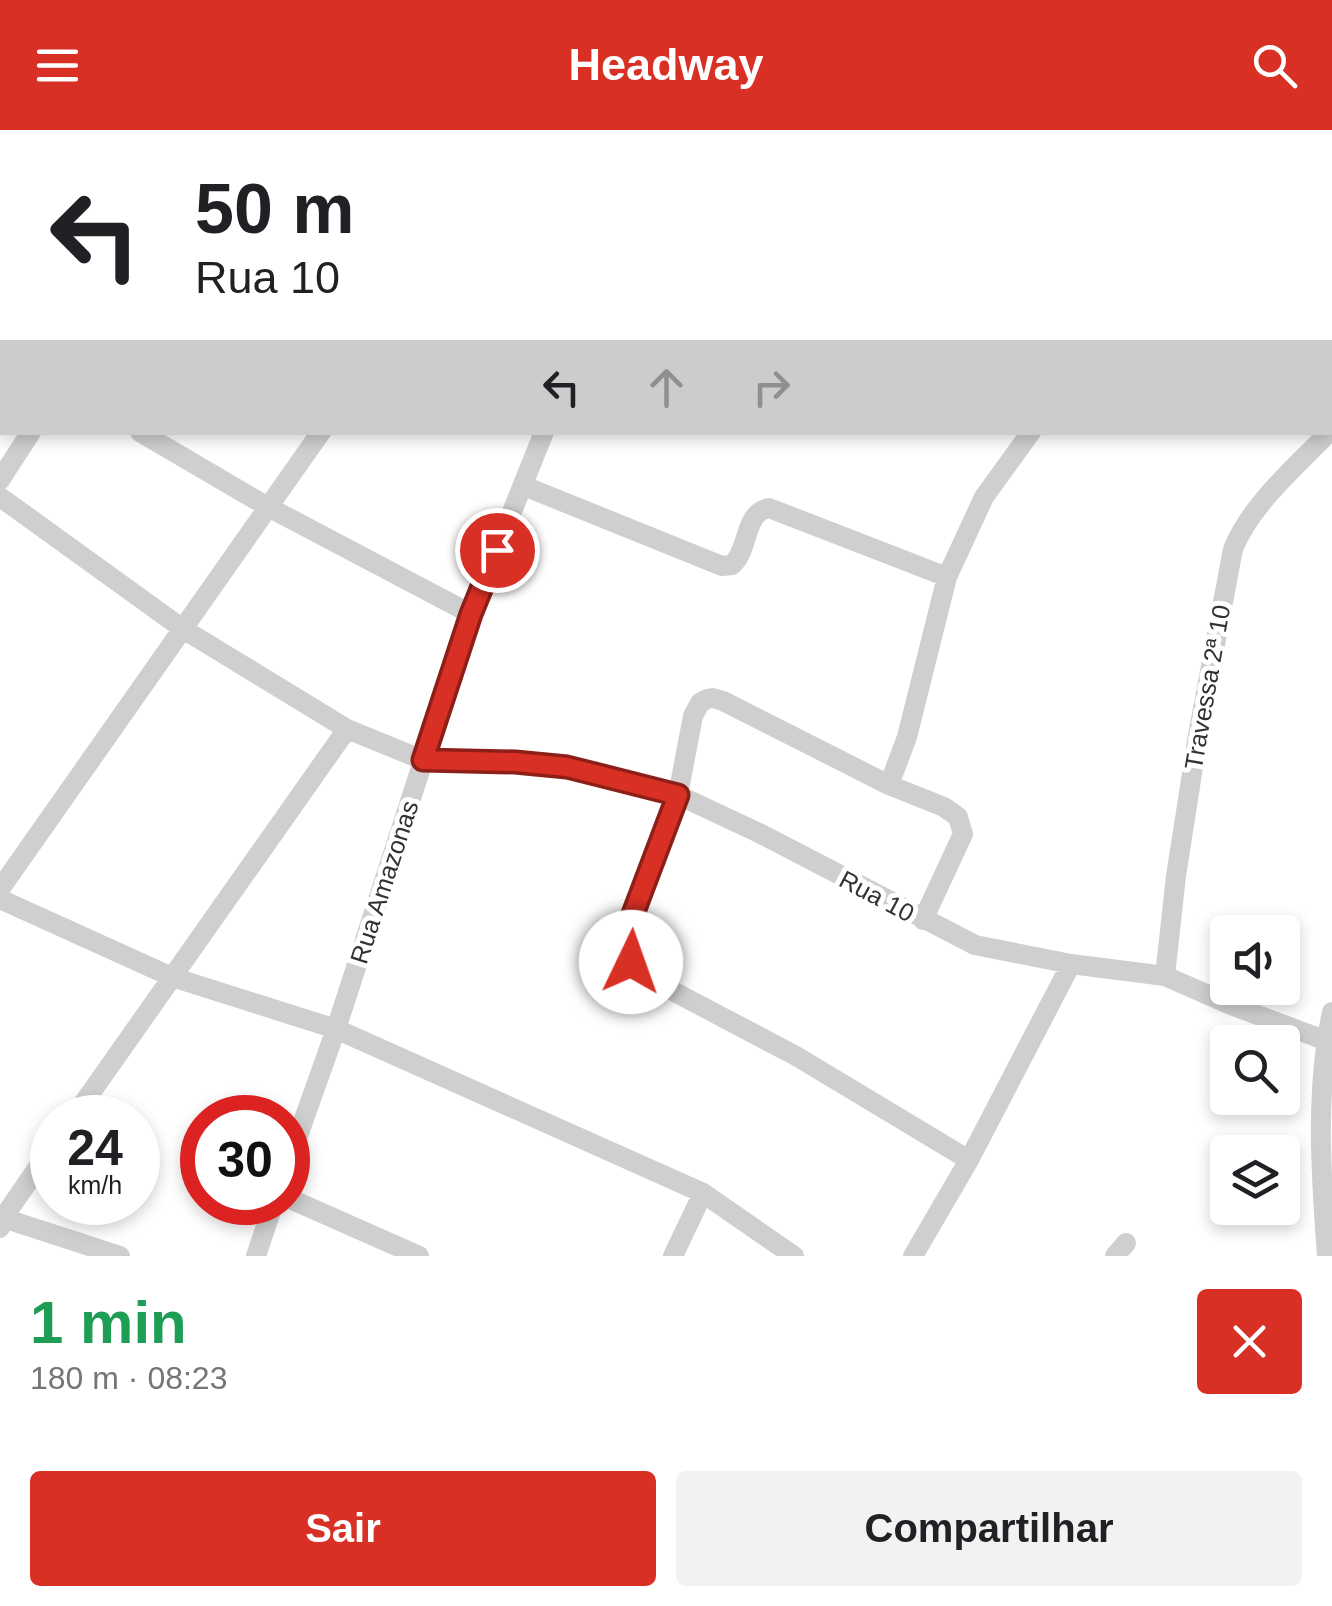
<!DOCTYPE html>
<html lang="pt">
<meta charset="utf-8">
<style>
:root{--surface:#fff;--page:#f2f2f2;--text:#202124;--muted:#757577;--accent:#d93025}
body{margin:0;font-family:Arial,sans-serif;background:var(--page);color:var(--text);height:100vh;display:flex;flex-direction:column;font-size:38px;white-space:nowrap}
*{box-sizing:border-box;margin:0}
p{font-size:32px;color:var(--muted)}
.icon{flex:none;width:55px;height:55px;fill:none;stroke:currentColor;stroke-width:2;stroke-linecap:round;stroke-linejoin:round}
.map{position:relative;height:1126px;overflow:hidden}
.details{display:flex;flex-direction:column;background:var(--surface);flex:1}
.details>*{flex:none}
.hud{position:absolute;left:0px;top:0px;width:1332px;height:305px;box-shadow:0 5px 15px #0003;background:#fff;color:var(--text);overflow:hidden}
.fabs{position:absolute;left:1210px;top:785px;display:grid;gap:20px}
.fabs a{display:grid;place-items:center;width:90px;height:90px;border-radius:10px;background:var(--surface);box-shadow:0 5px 15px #0003;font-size:50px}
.speed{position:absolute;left:30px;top:965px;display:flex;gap:20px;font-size:50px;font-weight:700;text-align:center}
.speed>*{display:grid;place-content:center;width:130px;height:130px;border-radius:50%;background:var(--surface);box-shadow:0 5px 15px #0003;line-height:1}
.speed small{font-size:25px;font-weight:400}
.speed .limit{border:15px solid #d22;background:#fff;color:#111}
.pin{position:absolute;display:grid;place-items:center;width:85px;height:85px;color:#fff;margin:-42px;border:5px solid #fff;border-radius:50%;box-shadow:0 2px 10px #0007}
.me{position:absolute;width:110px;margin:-55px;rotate:3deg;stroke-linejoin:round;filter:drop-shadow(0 0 8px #0008)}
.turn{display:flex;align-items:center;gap:35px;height:210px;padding:0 30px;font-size:45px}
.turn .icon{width:130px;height:130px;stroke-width:2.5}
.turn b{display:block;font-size:70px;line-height:85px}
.lanes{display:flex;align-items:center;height:95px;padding:0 30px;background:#0003;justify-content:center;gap:50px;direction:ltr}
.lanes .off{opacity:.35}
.round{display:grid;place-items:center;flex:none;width:105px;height:105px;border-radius:10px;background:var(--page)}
.summary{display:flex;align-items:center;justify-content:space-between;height:170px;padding:0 30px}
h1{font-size:60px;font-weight:700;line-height:75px;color:#1e9e55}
.primary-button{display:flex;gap:20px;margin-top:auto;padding:20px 30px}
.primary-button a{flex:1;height:115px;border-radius:10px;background:var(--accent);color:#fff;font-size:40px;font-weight:700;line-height:115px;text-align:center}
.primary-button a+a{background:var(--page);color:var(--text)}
header{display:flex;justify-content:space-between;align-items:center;height:130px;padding:0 30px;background:var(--accent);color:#fff;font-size:45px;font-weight:700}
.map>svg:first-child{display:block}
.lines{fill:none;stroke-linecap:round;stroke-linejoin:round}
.minor{stroke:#cfcfcf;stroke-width:20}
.route-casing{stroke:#8d1f18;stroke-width:25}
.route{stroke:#d93025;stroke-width:18}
.labels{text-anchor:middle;stroke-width:10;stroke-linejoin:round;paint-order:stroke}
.street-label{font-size:25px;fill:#323232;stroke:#fff}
</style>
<header><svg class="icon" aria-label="menu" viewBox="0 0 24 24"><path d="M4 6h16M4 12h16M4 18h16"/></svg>Headway<svg class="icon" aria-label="search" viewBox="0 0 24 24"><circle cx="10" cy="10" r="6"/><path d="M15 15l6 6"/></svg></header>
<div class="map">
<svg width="1332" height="1126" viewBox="0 0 1332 1126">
<rect width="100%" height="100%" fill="#fff"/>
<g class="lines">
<path class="minor" d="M64,0L69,2
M551,0L557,2
M1210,0L1213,2
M1297,0L1298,2
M232,2L234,0
M521,2L522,0
M635,2L636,0
M964,2L965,0
M1257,2L1259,0
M1330,99L1332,110
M0,220L2,221
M140,302L268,377L471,484
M0,350L31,302
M524,356L722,436L732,435C750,419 743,383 769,378L947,447
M0,367L183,499L347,599L423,630L515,632L567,637L678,665L759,703L975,815L1071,834L1165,846L1231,875L1332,913
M889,655L907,607L947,447L984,367L1031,302
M0,759L321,302
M0,769L172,847L336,899L703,1063L794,1126
M923,790L963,704L958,687L944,677L889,655L723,571L713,568L707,569L700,573L693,586L678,665L630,793L627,813L631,832L667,858L796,926L969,1030
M1165,846L1176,746L1198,605L1233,419C1252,373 1295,338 1329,302
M73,988L347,599
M288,1034L336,899L471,484L544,302
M288,1068L419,1126
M0,1087L120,1126
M0,1098L3,1088L52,1017
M256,1126L274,1072
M673,1126L703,1063
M913,1126L969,1030L1071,834
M1115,1126L1126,1113
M1327,1126C1321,1045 1315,962 1332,882"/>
</g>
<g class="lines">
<defs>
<path id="route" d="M497,420L471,484L423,630L515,632L567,637L678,665L630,792L627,813L631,832"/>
</defs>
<use href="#route" class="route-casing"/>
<use href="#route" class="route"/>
</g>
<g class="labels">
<g class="street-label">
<text transform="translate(1207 557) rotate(-80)" y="9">Travessa 2ª 10</text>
<text transform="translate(384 752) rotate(-72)" y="9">Rua Amazonas</text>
<text transform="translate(877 766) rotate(28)" y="9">Rua 10</text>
</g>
</g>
</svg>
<div class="fabs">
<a><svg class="icon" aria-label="sound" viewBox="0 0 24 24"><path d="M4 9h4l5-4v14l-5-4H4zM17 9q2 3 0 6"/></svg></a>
<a><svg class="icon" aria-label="search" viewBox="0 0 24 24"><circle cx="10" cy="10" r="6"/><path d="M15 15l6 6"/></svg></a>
<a><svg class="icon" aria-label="layers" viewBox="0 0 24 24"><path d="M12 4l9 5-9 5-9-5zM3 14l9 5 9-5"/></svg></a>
</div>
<div class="speed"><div>24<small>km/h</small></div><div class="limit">30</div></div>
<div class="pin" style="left:497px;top:420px;background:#d93025"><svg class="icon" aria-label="arrive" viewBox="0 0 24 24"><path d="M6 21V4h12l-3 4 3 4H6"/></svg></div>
<svg class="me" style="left:631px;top:832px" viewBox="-20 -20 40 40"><circle r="19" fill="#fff"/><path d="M0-13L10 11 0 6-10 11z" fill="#d93025"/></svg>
<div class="hud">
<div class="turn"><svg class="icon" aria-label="left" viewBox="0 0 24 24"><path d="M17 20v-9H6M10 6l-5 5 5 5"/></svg><div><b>50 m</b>Rua 10</div></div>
<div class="lanes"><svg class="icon" aria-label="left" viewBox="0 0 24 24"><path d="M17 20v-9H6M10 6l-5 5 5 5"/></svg><svg class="icon off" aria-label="ahead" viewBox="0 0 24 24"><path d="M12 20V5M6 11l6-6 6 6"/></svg><svg class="icon off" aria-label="right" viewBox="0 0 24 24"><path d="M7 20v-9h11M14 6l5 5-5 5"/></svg></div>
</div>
</div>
<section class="details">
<div class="summary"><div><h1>1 min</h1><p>180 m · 08:23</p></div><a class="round" style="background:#d93025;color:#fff"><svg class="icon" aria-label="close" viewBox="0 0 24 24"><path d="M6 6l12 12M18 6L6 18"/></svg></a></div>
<div class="primary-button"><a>Sair</a><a>Compartilhar</a></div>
</section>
